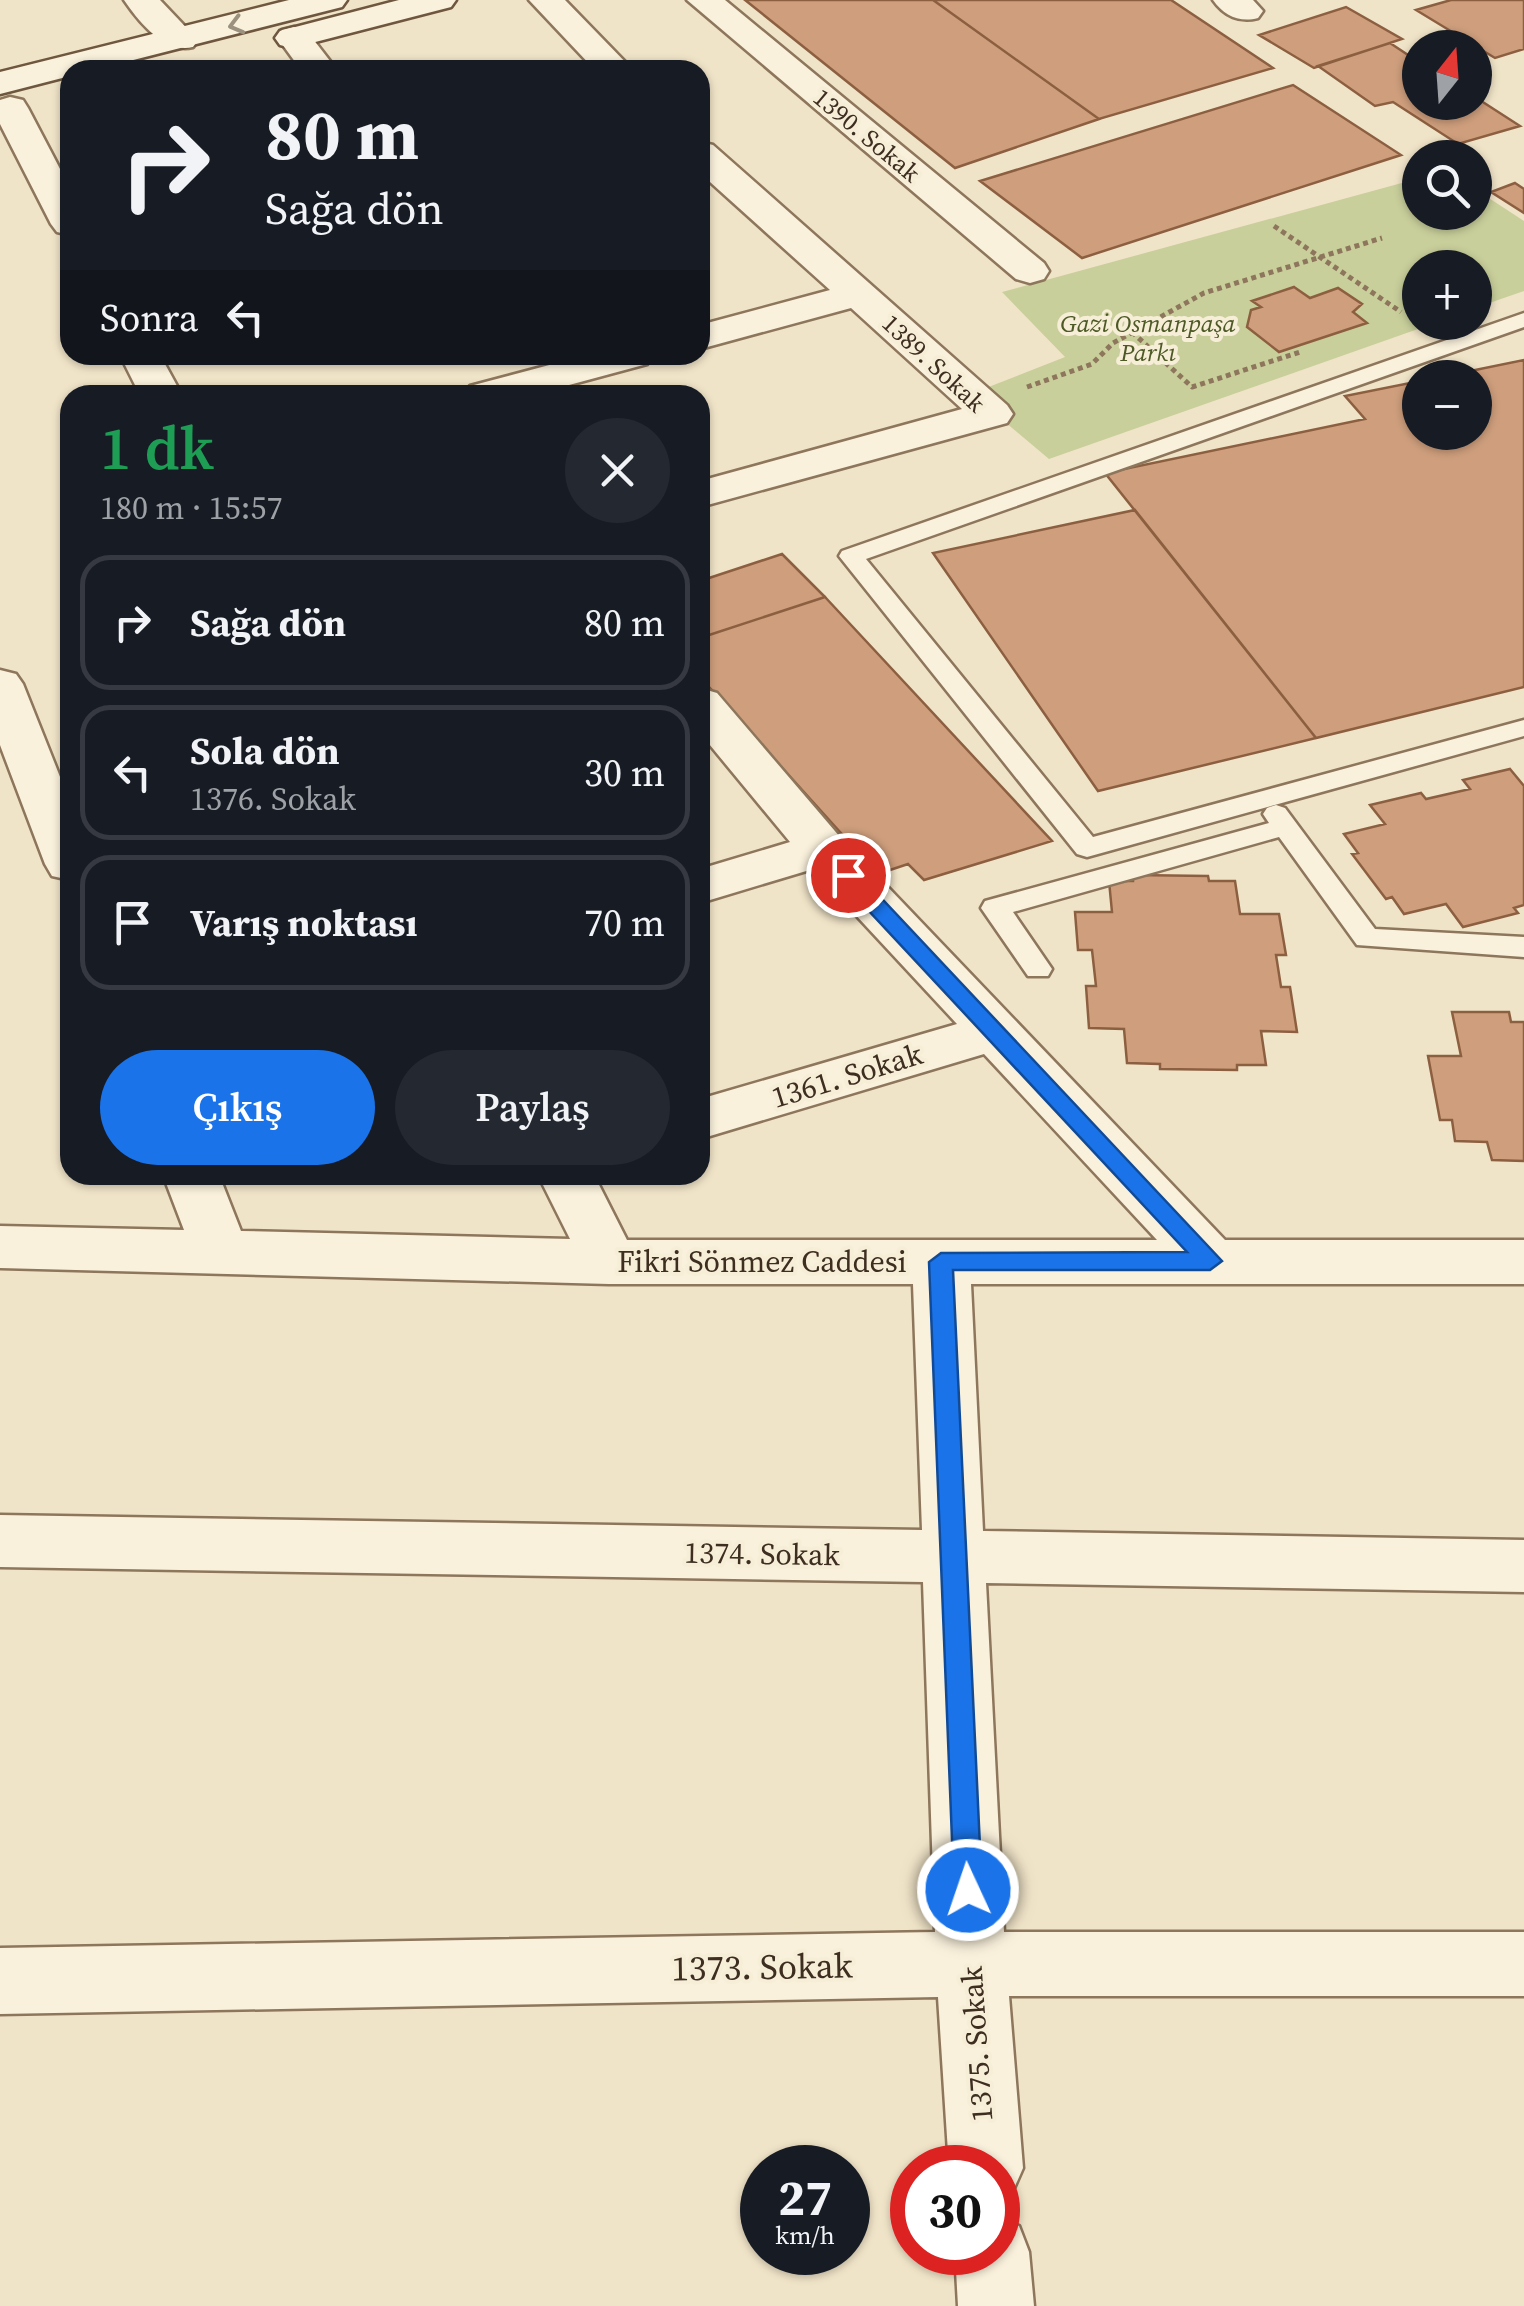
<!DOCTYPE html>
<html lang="tr">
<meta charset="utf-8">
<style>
:root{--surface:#171b24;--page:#242831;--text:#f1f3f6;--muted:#9ea1a6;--line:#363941;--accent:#1a73e8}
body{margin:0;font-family:"Source Serif 4",serif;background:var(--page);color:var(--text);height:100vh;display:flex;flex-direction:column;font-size:38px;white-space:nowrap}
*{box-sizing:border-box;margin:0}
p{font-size:32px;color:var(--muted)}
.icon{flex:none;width:55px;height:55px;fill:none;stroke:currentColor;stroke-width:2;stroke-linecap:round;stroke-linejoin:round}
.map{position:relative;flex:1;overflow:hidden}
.sheet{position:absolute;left:60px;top:385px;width:650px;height:800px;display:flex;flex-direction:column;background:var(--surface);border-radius:30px;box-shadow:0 2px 8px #0004}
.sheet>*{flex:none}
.guide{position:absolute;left:60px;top:60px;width:650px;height:305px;border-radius:30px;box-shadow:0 2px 8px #0004;background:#171b24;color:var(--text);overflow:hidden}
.needle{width:65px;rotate:17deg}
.buttons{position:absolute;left:1402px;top:30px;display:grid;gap:20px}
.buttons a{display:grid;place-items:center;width:90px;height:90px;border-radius:50%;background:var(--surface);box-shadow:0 2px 8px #0004;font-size:50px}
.speed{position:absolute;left:740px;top:2145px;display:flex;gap:20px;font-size:50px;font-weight:700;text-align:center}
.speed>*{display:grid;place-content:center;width:130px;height:130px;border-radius:50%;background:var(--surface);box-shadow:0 2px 8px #0004;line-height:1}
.speed small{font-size:25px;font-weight:400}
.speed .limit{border:15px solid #d22;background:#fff;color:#111}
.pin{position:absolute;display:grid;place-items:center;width:85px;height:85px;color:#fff;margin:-42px;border:5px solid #fff;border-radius:50%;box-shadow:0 2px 10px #0007}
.me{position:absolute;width:110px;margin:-55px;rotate:357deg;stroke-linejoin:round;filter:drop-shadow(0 0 8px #0008)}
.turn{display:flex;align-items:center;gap:35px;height:210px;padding:0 40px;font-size:45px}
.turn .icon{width:130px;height:130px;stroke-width:2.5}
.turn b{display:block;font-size:70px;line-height:85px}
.then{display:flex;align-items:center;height:95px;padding:0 40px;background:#0003;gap:20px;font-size:38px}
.round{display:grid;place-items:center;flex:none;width:105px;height:105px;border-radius:52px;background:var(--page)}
.head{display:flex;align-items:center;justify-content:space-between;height:170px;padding:0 40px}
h1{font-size:60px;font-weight:600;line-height:75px;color:#1e9e55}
.button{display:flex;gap:20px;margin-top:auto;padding:20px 40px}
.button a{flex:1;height:115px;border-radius:60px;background:var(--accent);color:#fff;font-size:40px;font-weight:600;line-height:115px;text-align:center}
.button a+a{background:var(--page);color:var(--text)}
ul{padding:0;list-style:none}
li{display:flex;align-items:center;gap:30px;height:135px;margin:0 20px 15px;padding:0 20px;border:5px solid var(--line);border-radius:30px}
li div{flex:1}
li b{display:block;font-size:38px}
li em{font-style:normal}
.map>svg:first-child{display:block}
.green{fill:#c9cf9b}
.building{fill:#cf9f7d;stroke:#8d5f41;stroke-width:2.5}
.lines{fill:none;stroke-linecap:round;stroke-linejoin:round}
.lane-casing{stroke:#8d765c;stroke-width:5}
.street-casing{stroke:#8d765c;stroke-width:5}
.secondary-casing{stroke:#6f573f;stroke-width:5}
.path{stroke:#8d765c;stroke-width:5;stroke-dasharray:5 4;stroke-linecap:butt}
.lane{fill:#faf1dc;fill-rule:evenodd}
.street{fill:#faf1dc;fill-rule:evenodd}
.secondary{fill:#faf1dc;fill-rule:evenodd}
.oneway{stroke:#9c907e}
.route{fill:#1a73e8;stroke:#114b97;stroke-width:2.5}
.labels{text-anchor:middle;stroke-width:8;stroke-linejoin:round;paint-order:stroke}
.far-street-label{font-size:25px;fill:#3d2e20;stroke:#f7eed8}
.far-park-label{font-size:25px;font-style:italic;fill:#4d5a26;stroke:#f7eed8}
.street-label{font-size:30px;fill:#3d2e20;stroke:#f7eed8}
.near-street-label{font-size:35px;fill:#3d2e20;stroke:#f7eed8}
</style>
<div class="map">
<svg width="1524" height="2306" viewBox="0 0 1524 2306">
<rect width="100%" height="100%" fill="#f0e4c8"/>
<path class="green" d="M1420,178V212H1475V189L1524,221V291L1475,308V268H1420V322L1435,323L1049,459L1005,422L986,388L1065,357L1002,292Z"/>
<path class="building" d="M745,0H933L1099,119L955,168Z
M933,0H1171L1273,68L1099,119Z
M1451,0H1524V49L1495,58L1416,10Z
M1346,7L1402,39L1314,68L1259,35Z
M1390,43L1420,63V102H1475V97L1520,126L1458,144L1393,102L1375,106L1318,66Z
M1293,85L1401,155L1082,258L980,181Z
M1515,183L1524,189V213L1491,192Z
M1294,287L1310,298L1338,288L1362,304L1353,312L1367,323L1279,352L1247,327L1251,310L1261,307L1252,301Z
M1524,360V687L1316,738L1105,473L1365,419L1345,396L1420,381V432H1475V378H1436Z
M1135,510L1316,738L1098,791L933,553Z
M782,554L825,597L700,638V581Z
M825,597L1052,841L924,880L908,864L878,874L700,677V638Z
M1510,769L1524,786V905L1514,908L1518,913L1463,927L1446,904L1404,914L1392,897L1386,899L1352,854L1358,853L1344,834L1385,824L1370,805L1421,793L1426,799L1470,789L1463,780Z
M1133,875L1208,876L1209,881H1235L1240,914H1279L1286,955H1276L1281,987H1290L1297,1032L1261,1031L1266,1065H1237V1070L1160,1069V1064L1127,1063L1124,1029L1089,1028L1086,986H1096L1092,950H1078L1075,912H1112L1109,881H1133Z
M1452,1012H1509L1511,1022H1524V1161L1492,1160L1487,1142L1455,1141L1452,1120H1440L1428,1056H1461Z"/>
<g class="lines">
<defs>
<path id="lane" d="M1524,313V327L866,559L1093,837L1524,720V736L1087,857L1077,854L839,556L842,551Z
M1276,805L1285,808L1375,929L1524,937V957L1357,945L1279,837L1013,912L1052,969L1048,976H1028L981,908L985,901L1269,823L1263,814L1267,808Z"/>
<path id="street" d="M124,0H160L198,40L193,47C165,54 139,22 124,0Z
M529,0H565L633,70H595Z
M687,0H725L1044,263L1049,271L1044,279L1030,283L1016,279Z
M1213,0H1253L1263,11L1258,18C1240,23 1224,16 1213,0Z
M294,27L306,30L337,70H301L277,37L282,30Z
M10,97L23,100L28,108L70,188V235L57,232L51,224L0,124V100Z
M700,142L713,145L1007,405L1013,414L1007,423L700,507V481L962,409L851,308L700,349V325L830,290L700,173Z
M120,355H160L182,395H140Z
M587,355H653L647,364L532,395H464L470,386Z
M0,670L16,674L23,684L70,802V880L52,876L45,864L0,745Z
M700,688L717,693L840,837L1225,1240H1524V1284H971L983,1531L1524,1540V1592L986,1583L1004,1932H1524V1996H1009L1023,2168L1012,2193L998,2199V2168H949L938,1997L0,2014V1948L935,1932L923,1582L0,1567V1515L922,1530L913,1284H609L0,1268V1226L184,1230L163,1175H219L241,1231L570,1239L538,1175H594L627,1240H1157L984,1054L700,1139V1099L957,1024L813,869L700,903V869L790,842L700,733Z
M998,2217L1019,2226L1029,2252L1034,2306H958L955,2252H998Z"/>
<path id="secondary" d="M289,0H347L342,7L94,70H70V76L0,94V72Z
M399,0H456L451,7L292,48L280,45L275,38L280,31Z"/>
</defs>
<use href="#lane" class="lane-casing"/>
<use href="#street" class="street-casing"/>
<use href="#secondary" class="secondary-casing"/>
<path class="path" d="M1274,226L1401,312
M1132,332L1192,387L1300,352
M1027,387L1092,364L1113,343L1204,293L1382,238"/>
<use href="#lane" class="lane"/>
<use href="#street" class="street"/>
<use href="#secondary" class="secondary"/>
</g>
<defs><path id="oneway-chevron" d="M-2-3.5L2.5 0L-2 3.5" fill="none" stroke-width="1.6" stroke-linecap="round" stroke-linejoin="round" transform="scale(2.5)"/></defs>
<use class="oneway" href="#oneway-chevron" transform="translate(236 25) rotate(165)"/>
<path class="route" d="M848,868L855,870L1222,1261L1210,1270H953L982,1890L978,1899L968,1903L958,1899L954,1890L929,1262L941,1253L1187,1252L840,880L837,875Z"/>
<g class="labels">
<g class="far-street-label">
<text transform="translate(867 135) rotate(40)" y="9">1390. Sokak</text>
<text transform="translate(934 363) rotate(43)" y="9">1389. Sokak</text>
</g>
<g class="far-park-label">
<text x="1148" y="332">Gazi Osmanpaşa<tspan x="1148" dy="29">Parkı</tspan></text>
</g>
<g class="street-label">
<text transform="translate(847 1076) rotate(-17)" y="10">1361. Sokak</text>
<text x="762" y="1272">Fikri Sönmez Caddesi</text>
<text transform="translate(762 1554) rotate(1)" y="10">1374. Sokak</text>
<text transform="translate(977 2044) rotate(-94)" y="10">1375. Sokak</text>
</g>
<g class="near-street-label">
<text transform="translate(762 1967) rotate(-1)" y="12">1373. Sokak</text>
</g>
</g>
</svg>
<div class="buttons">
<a><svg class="needle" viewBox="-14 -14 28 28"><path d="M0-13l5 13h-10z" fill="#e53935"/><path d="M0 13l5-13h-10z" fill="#9ea1a6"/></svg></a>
<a><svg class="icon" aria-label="search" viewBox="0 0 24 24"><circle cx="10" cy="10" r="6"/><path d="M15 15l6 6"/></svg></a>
<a>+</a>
<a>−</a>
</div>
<div class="speed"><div>27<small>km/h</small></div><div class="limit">30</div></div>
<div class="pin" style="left:848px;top:875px;background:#d93025"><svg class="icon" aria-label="arrive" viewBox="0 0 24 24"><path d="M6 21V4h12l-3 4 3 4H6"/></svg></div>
<svg class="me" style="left:968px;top:1890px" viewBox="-20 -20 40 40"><circle r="17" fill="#1a73e8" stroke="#fff" stroke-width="3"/><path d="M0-11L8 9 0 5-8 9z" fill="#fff"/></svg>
<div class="guide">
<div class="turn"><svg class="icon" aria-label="right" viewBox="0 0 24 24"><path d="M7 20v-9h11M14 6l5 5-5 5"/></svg><div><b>80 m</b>Sağa dön</div></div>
<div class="then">Sonra<svg class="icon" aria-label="left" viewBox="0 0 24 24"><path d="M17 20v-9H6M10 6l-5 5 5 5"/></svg></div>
</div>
<section class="sheet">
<div class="head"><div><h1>1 dk</h1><p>180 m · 15:57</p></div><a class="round"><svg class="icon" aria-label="close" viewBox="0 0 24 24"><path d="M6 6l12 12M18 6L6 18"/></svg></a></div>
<ul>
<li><svg class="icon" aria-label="right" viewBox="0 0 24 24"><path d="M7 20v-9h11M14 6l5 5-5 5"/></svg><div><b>Sağa dön</b></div><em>80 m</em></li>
<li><svg class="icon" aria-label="left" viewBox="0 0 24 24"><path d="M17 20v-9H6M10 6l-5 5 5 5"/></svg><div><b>Sola dön</b><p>1376. Sokak</p></div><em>30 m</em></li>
<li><svg class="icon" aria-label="arrive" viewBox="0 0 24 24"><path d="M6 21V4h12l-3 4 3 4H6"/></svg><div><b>Varış noktası</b></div><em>70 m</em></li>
</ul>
<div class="button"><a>Çıkış</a><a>Paylaş</a></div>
</section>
</div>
